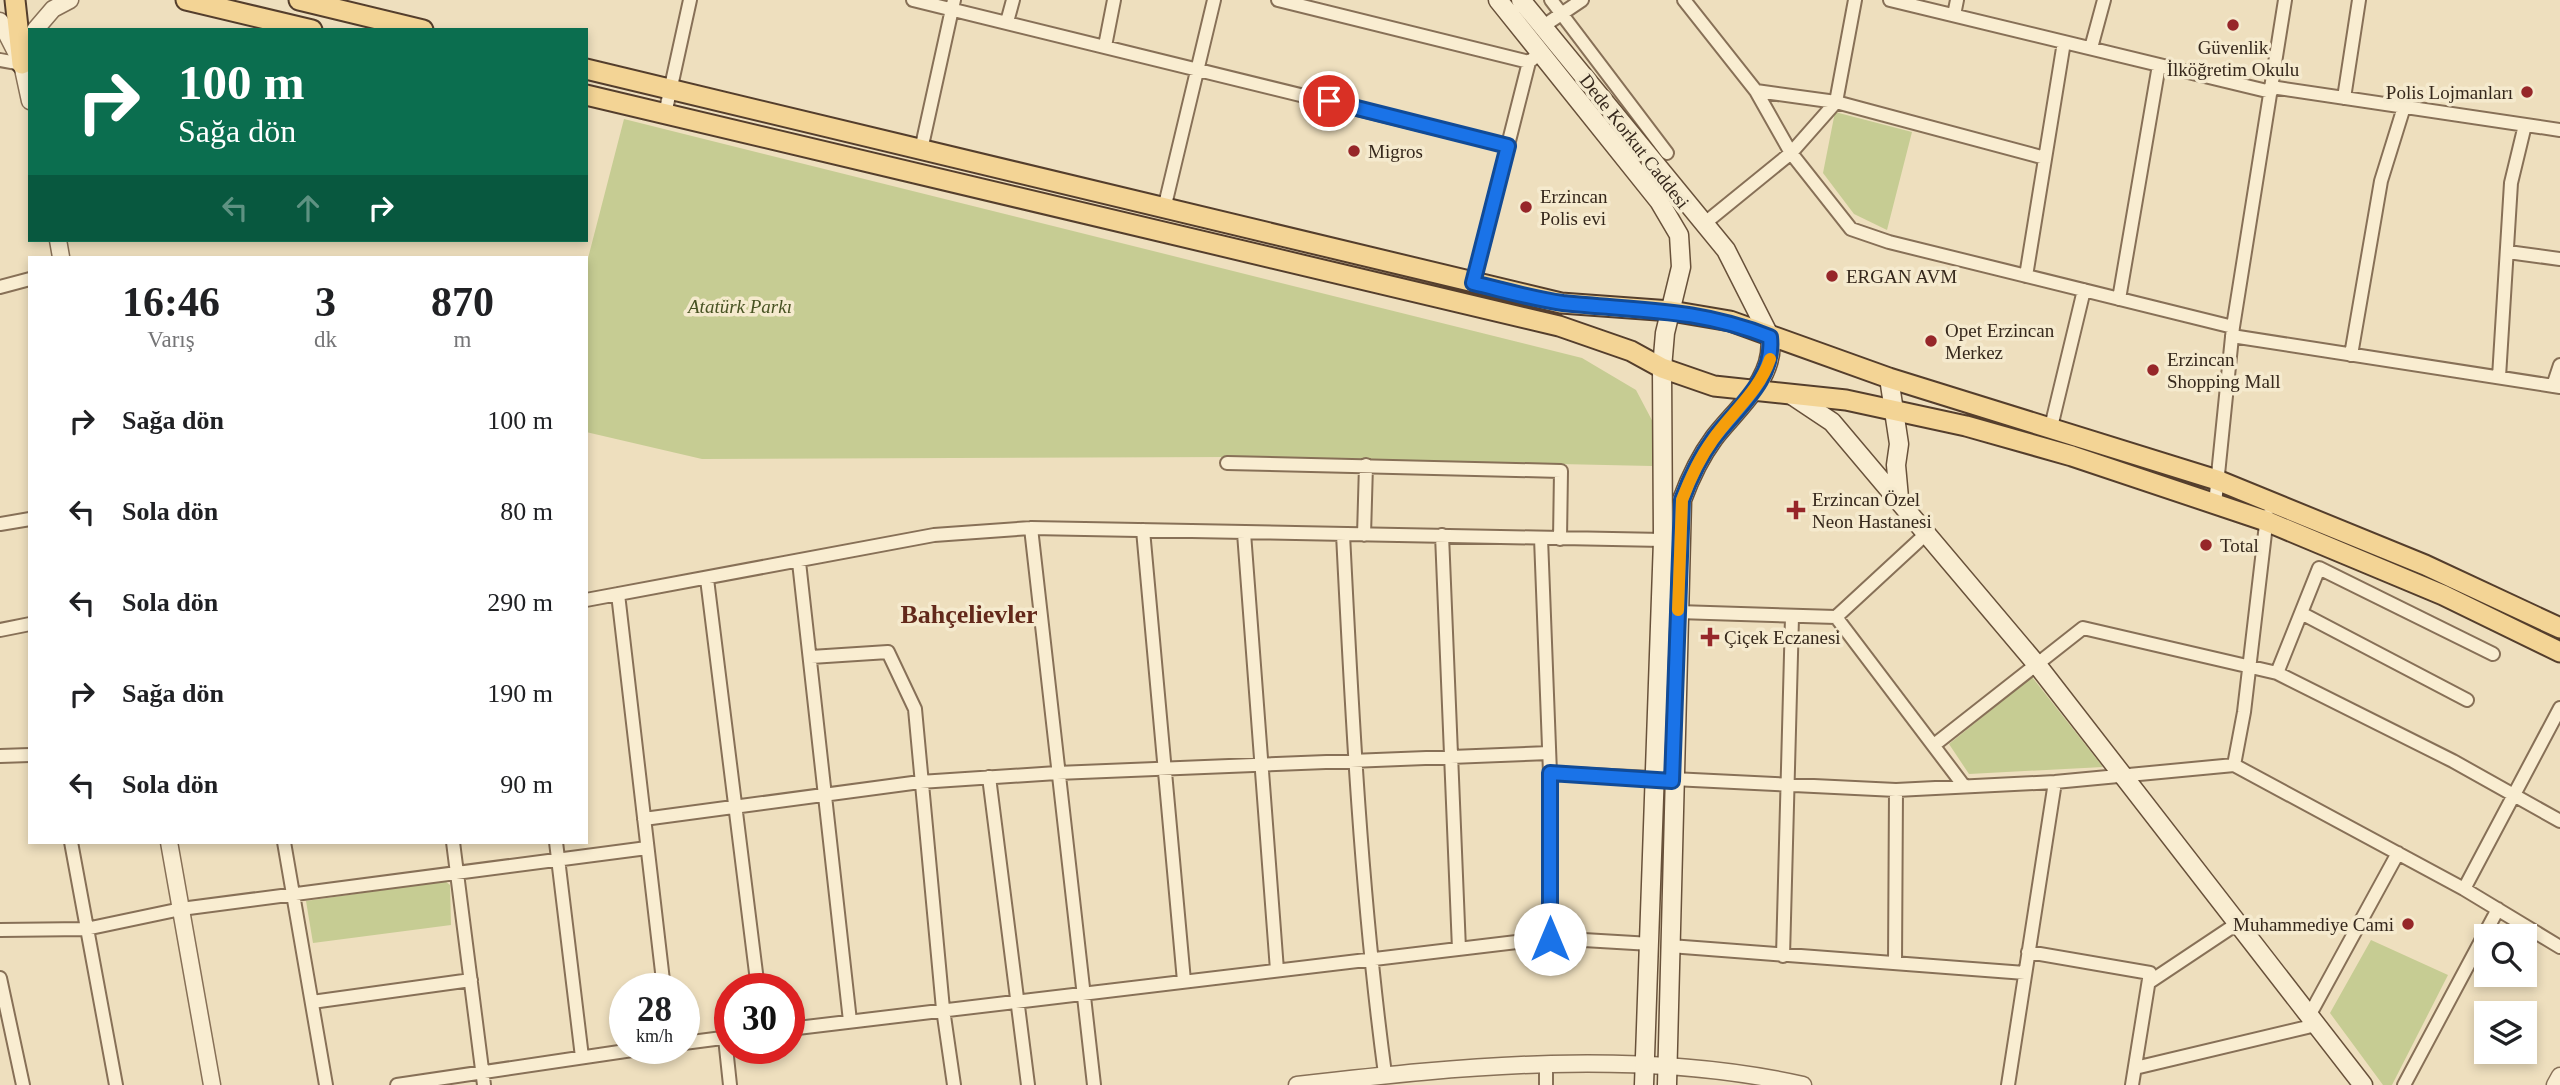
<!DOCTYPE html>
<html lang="tr">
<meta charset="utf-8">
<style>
:root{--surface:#fff;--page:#f2f2f2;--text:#202124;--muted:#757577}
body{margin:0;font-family:Georgia,serif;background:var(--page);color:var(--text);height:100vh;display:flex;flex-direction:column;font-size:26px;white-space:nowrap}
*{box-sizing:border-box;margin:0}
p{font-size:23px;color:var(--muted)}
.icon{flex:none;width:38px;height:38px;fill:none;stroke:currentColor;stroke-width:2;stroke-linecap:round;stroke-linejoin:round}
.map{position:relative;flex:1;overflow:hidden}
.sheet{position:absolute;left:28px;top:256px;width:560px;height:588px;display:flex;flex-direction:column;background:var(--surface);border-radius:0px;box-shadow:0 4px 10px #0003}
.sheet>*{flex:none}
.top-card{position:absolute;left:28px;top:28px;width:560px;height:214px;border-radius:0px;box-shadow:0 4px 10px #0003;background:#0b6e4f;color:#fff;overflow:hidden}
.controls{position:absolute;left:2474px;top:924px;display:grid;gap:14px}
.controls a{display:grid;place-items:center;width:63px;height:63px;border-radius:0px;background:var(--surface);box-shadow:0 4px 10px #0003;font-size:35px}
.speed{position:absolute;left:609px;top:973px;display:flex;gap:14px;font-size:35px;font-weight:700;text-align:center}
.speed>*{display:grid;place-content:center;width:91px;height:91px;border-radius:50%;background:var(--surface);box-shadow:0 4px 10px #0003;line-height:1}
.speed small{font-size:18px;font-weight:400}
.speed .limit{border:10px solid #d22;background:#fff;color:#111}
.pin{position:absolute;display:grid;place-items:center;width:60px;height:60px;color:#fff;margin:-30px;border:4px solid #fff;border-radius:50%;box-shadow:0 2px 7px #0007}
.me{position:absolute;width:77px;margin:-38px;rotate:0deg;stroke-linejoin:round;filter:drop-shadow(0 0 5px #0008)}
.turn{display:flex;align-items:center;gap:24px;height:147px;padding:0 35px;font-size:32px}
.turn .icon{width:91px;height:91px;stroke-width:2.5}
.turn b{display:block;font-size:49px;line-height:60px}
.lanes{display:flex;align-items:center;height:66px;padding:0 35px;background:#0003;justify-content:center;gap:35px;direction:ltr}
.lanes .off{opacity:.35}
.eta{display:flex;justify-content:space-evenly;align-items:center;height:119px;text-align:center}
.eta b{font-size:42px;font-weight:700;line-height:49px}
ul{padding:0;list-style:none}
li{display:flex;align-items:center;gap:21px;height:91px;padding:0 35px}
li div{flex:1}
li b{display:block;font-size:26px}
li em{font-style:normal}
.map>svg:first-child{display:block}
.green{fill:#c6cc93}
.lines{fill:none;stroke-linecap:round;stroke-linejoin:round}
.minor-casing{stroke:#877057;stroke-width:16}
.tertiary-casing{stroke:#877057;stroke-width:19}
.secondary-casing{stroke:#68513a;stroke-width:21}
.primary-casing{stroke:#543e2c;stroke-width:23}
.minor{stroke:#f9edd1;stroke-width:12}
.tertiary{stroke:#f9edd1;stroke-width:16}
.secondary{stroke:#f9edd1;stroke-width:18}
.primary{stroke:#f3d495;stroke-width:19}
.route-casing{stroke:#114b97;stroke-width:18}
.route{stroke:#1a73e8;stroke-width:12}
.slow{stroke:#f59e0b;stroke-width:12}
.poi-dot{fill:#962629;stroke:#f5eace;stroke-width:2.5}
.labels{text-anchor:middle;stroke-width:7;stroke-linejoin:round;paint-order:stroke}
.poi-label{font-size:19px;fill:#36281c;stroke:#f5eace;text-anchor:start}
.street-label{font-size:19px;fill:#36281c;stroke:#f5eace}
.park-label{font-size:19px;font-style:italic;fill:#475222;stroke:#f5eace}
.district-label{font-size:26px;font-weight:bold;fill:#63291b;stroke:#f5eace}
</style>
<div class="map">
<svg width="2560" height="1085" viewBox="0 0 2560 1085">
<rect width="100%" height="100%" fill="#eedfbe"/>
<path class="green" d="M1835,112L1912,132L1887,230L1854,214L1823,173Z
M624,119L1582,358L1636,390L1655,426L1652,466L1227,457L702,459L586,432V266Z
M2032,677L2103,767L1969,774L1949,744Z
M445,881L450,885L451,925L313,943L306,901Z
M2371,940L2448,975L2392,1085H2383L2330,1013Z"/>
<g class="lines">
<defs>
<path id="minor" d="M913,0L1508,146
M1278,0L1529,62
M1551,0L1667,153
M1684,0L1756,91L1791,153L1851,229L1889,242L2233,327
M1890,0L2271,92
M1954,15L1957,0
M1007,22L1013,0
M1542,27L1582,0
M1105,46L1114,0
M2091,48L2104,0
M0,60L22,64
M2271,87L2560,130
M1756,91L1836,102L2045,158
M2344,98L2359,0
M665,114L690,0
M921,150L954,0
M1164,209L1214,0
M1705,223L1791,153L1836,102L1855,0
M2508,252L2560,259
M2026,276L2064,42
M1473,283L1529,62L1534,58
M0,287L30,279
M2119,299L2159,65
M2232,336L2560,387
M2351,355L2381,181L2404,107
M2499,377L2511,183L2525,125
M2553,386L2560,365
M2051,427L2084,290
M1227,463L1561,471L1560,539
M2215,504L2233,327L2285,0
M0,524L30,519
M1031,528L1094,1085
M1143,530L1184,981
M1244,533L1277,970
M1343,534C1352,715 1361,895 1385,1074
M1364,535L1366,465
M1442,535L1459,949
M1541,538L1550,773V938
M799,562L850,1021
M707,579L758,989
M618,594L664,989
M586,600L934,535L1031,528L1663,540
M1678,612L1836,617L1927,533
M2301,613L2467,700
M1836,617L1964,786
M0,630L30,624
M811,657L888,652L915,709L943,1009L954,1085
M2277,673L2319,568L2493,654
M1934,745L2083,628L2277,673L2453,761L2560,821
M0,756L30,755
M2234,765L2244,712L2267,516
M1550,773L1896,790L2055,782L2234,765L2464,889L2560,947
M989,777L1028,1085
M644,819L920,782L1057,773L1549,753
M71,842L116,1085
M284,842L326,1085
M453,842L484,1085
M556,842L582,1057
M2464,889L2560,708
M0,930L86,929L181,909L647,848
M1670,946L2025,973
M2028,952L2150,973L2132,1085
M1783,956L1792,617
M1895,963L1896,790
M0,978L23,1085
M2151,981L2238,923
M312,1002L471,980
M2309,1016L2398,853
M789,1029L1550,938L1651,944
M725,1038L730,1085
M684,1043L730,1037
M1546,1064V1085
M2135,1068L2316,1025
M397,1085L646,1048
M2008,1085L2055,782
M2404,1085L2498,909"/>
<path id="tertiary" d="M0,21L22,64L30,101
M35,30L53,9L70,0
M58,240L61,257
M169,842L212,1085
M1297,1085C1465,1066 1637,1048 1803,1085
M2555,1085L2560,1076"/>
<path id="secondary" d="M1498,0L1659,201L1679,235L1681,267L1665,333L1662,368L1663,540L1644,1085
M1521,0L1726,250L1770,337C1776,378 1738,407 1714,438C1700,457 1690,478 1682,500L1667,1085
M1889,378L1899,444L1896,465L1899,498
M1793,396L1832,422L2038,666L2363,1085"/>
<path id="primary" d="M15,0L22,64
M186,0L312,30
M299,0L423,30
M586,69L1561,303L1671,311L1730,321L1889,378L2217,480L2425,565L2560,628
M586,95L1559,326L1631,351L1662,368L1714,386L1846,400L1966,426L2072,456L2266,521L2443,595L2560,652"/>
</defs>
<use href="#minor" class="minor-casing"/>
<use href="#tertiary" class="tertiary-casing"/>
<use href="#secondary" class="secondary-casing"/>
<use href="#primary" class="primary-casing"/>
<use href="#minor" class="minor"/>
<use href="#tertiary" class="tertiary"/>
<use href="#secondary" class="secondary"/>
<use href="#primary" class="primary"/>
</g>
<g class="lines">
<defs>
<path id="route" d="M1329,101L1508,146L1473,283C1503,290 1533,299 1563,303C1639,311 1697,308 1770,337C1775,379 1738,407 1714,438C1700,457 1690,478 1682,500L1672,781L1550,773V939"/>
</defs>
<use href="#route" class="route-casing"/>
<use href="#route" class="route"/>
<path class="slow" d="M1678,610L1682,500C1690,479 1699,459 1712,441C1731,413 1759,392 1770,359"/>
</g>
<g class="poi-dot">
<circle cx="2233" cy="25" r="7"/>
<circle cx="2527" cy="92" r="7"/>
<circle cx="1354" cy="151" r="7"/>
<circle cx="1526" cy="207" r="7"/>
<circle cx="1832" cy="276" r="7"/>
<circle cx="1931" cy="341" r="7"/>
<circle cx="2153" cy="370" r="7"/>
<path d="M1792.5 499.5h7v7h7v7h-7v7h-7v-7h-7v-7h7z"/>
<circle cx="2206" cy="545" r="7"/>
<path d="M1706.5 626.5h7v7h7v7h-7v7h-7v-7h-7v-7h7z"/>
<circle cx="2408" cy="924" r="7"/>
</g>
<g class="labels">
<g class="poi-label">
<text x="2233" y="54" text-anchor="middle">Güvenlik<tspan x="2233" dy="22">İlköğretim Okulu</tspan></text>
<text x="2513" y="99" text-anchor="end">Polis Lojmanları</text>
<text x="1368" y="158">Migros</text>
<text x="1540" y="203">Erzincan<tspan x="1540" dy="22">Polis evi</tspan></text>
<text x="1846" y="283">ERGAN AVM</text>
<text x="1945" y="337">Opet Erzincan<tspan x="1945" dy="22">Merkez</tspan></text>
<text x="2167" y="366">Erzincan<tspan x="2167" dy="22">Shopping Mall</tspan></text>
<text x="1812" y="506">Erzincan Özel<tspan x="1812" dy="22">Neon Hastanesi</tspan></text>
<text x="2220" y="552">Total</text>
<text x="1724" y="644">Çiçek Eczanesi</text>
<text x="2394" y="931" text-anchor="end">Muhammediye Cami</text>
</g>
<g class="street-label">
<text transform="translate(1635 141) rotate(52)" y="7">Dede Korkut Caddesi</text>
</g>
<g class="park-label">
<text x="740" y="313">Atatürk Parkı</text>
</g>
<g class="district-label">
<text x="969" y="623">Bahçelievler</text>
</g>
</g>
</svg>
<div class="controls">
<a><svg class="icon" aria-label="search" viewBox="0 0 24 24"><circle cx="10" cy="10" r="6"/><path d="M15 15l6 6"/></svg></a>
<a><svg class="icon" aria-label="layers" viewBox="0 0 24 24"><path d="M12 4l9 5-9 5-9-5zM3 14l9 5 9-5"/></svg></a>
</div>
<div class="speed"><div>28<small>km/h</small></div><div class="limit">30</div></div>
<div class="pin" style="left:1329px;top:101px;background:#d93025"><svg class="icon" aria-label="arrive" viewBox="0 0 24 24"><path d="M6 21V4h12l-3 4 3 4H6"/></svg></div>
<svg class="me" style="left:1550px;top:939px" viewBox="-20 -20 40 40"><circle r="19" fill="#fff"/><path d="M0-13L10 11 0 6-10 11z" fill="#1a73e8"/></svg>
<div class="top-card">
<div class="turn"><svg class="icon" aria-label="right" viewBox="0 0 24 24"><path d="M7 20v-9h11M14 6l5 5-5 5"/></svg><div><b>100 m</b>Sağa dön</div></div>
<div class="lanes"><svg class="icon off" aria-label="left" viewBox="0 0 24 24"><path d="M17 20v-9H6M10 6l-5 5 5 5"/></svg><svg class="icon off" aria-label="ahead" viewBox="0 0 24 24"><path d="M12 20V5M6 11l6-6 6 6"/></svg><svg class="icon" aria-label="right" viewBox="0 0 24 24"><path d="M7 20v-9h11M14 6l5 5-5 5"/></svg></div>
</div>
<section class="sheet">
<div class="eta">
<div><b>16:46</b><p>Varış</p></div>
<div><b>3</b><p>dk</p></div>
<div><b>870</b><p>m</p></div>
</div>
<ul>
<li><svg class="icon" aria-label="right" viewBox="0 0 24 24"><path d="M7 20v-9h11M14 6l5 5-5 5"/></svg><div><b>Sağa dön</b></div><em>100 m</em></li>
<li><svg class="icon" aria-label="left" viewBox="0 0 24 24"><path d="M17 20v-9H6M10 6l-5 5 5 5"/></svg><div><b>Sola dön</b></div><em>80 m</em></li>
<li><svg class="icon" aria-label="left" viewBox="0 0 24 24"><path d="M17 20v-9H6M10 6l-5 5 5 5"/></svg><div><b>Sola dön</b></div><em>290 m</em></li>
<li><svg class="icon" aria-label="right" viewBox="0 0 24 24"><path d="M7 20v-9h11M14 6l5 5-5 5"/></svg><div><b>Sağa dön</b></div><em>190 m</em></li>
<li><svg class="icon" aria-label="left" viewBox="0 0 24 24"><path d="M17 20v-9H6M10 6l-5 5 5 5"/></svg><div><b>Sola dön</b></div><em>90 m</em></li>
</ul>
</section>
</div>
